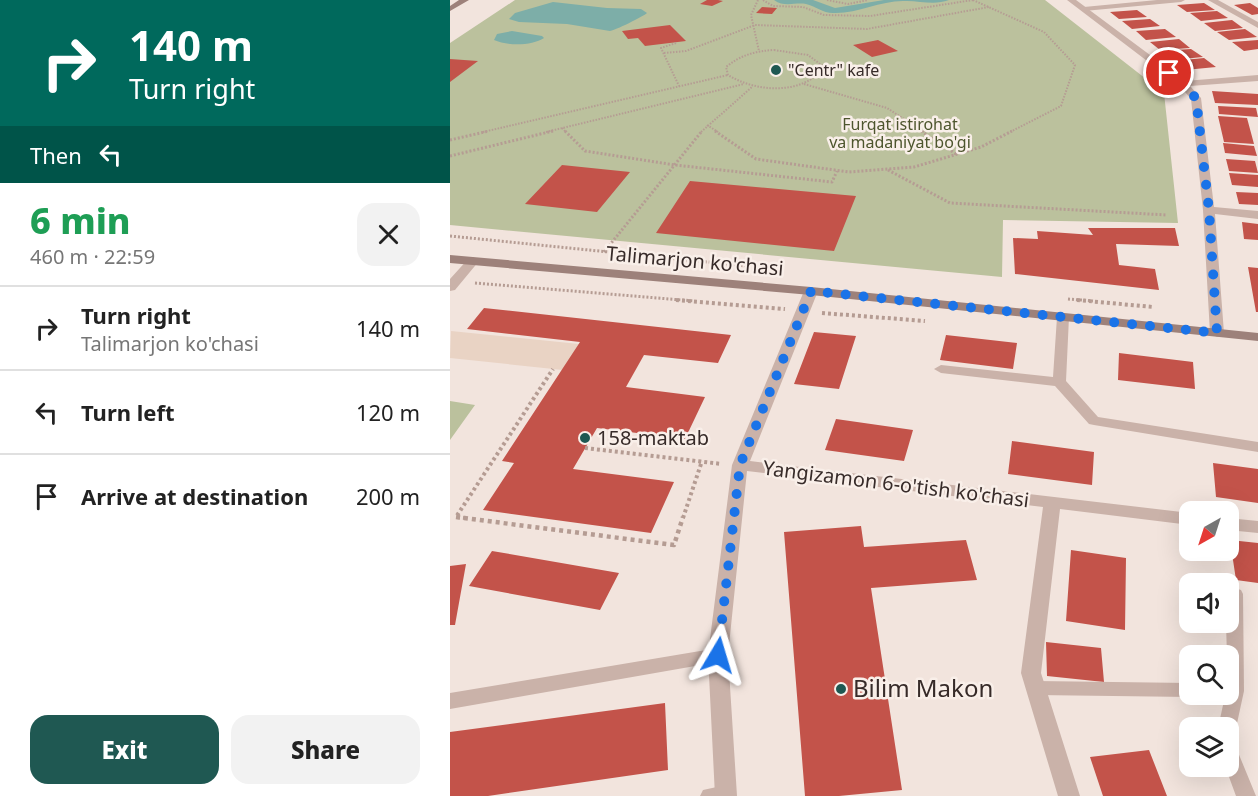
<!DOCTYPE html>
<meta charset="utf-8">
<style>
:root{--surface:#fff;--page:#f2f2f2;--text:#222;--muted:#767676;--line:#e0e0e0;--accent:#1f5852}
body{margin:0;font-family:"Noto Sans",sans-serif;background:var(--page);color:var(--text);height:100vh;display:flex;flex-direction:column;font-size:22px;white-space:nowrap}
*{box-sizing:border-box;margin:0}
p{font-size:20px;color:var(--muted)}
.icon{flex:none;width:33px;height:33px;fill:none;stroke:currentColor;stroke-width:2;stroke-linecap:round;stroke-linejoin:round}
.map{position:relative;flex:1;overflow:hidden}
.panel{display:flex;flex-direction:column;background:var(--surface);width:450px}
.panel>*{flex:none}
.banner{background:#00695c;color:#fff;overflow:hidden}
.needle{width:39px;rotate:219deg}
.buttons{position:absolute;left:729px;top:501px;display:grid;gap:12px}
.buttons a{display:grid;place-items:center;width:60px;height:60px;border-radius:12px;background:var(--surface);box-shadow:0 6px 24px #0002;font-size:30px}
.pin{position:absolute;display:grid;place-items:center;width:51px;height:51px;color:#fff;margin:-26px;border:3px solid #fff;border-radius:50%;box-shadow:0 2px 6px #0007}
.me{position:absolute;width:66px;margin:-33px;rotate:7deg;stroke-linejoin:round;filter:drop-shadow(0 0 4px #0008)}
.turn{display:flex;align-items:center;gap:21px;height:126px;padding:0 30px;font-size:27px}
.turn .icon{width:78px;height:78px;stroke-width:2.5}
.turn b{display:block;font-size:42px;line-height:51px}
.then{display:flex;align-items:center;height:57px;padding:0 30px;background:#0003;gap:12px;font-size:22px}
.round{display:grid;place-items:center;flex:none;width:63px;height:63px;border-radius:18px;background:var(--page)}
.headline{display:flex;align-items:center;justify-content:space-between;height:102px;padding:0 30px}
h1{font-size:36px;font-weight:800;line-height:45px;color:#1e9e55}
.primary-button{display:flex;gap:12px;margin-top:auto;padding:12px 30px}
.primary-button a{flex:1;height:69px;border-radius:18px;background:var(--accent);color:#fff;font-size:24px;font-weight:800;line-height:69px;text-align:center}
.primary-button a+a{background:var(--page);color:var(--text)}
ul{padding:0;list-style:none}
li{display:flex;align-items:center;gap:18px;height:84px;padding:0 30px;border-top:2px solid var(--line)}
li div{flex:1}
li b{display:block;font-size:22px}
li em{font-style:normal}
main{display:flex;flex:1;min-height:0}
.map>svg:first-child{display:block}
.green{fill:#bbc19d}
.plaza{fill:#e9d3c4}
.water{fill:#7daea8}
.building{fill:#c3534a}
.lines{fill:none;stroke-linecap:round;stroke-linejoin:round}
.path-far3{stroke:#b59c93;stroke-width:2;stroke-dasharray:1.5 1.5;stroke-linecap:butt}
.path-far2{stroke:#b59c93;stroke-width:3;stroke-dasharray:2 2;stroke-linecap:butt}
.path-far1{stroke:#b59c93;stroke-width:4;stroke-dasharray:3 3;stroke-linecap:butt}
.path{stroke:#b59c93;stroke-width:4.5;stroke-dasharray:4 4;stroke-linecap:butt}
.lane{fill:#cab2a9;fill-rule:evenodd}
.street{fill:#cab2a9;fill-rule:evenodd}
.secondary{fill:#9d817a;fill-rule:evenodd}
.route{stroke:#1a73e8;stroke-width:10;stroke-dasharray:0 18}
.poi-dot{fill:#1f5852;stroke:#f9efe9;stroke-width:2}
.labels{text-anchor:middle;stroke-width:5;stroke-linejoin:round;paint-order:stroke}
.far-poi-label{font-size:16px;fill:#372b29;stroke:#f9efe9;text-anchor:start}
.far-park-label{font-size:16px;fill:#4d552d;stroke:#f9efe9}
.street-label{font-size:20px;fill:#372b29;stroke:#f9efe9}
.poi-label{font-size:20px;fill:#372b29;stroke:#f9efe9;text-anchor:start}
.near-poi-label{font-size:24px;fill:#372b29;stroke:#f9efe9;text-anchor:start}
</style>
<main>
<section class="panel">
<div class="banner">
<div class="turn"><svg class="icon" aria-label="right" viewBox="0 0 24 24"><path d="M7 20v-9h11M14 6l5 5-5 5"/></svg><div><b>140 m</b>Turn right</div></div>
<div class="then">Then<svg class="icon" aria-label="left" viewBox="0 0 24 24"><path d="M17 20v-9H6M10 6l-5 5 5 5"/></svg></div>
</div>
<div class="headline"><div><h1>6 min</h1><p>460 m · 22:59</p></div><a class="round"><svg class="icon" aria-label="close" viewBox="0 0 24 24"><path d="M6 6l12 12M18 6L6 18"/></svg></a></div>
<ul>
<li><svg class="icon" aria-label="right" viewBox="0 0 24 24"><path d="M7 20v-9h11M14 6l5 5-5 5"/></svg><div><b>Turn right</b><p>Talimarjon ko'chasi</p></div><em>140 m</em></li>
<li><svg class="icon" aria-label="left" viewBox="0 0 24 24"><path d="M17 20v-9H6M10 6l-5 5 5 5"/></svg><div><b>Turn left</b></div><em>120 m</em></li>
<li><svg class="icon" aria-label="arrive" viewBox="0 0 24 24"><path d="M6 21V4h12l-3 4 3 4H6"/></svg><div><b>Arrive at destination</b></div><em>200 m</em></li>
</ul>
<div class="primary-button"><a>Exit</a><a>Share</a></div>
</section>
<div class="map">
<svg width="808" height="796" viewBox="0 0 808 796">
<rect width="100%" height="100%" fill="#f2e4dd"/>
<path class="green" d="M65,0H595L714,93L728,223L553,220L552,277L0,225V43Z
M0,401L25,405L0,440Z"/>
<path class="plaza" d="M1,331L129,344L113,370L0,358Z"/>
<path class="water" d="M324,0H363L385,8L434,0H499C483,6 469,0 453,1C429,1 407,14 383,13C373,13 365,6 356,4C345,2 335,8 324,0Z
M103,2L157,8L191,9L197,13C194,16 164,31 160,31L117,24L69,22L59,19L65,13Z
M62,31L92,36L94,38C82,46 57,46 44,40L47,34Z"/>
<path class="building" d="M257,0H268L273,1L262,6L250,4Z
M754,3L765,10L737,12L727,5Z
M800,3L808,8V14L802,15L784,5Z
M312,7L327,8L322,14L306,13Z
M687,10L697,17L669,19L660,12Z
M767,11L778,18L751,21L740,13Z
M700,19L710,26L682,29L672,21Z
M782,20L793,28L765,31L754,23Z
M220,25L236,41L195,46L188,38L178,39L172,31Z
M715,29L726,37L696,40L686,31Z
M795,29L807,37L779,40L767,32Z
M729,39L740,48L710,50L700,42Z
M428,40L448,51L422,57L403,45Z
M808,40V49L794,51L782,42Z
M741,49L753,57L722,60L711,51Z
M754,58L766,67L735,70L724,61Z
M0,59L28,61L0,82Z
M762,91L808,94V105L765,103Z
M768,106L806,108L808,117L769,114Z
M768,116L797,118L804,144L774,142Z
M773,143L804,146L807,156L775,153Z
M776,159L805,161L808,173L779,171Z
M112,165L180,172L147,212L75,204Z
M779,173L808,175V187L782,185Z
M240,181L406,196L384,251L206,233Z
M786,192L808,193V205L789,204Z
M792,222L808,224V240L794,239Z
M638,228H725L729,246L666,244L669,265L705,269L709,290L565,274L563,238L588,239L587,231L643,235Z
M798,267L808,268V312H806Z
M34,308L281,335L268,363L194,355L176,387L255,397L235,439L147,428L123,469L224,482L201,533L33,510L64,463L52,461L130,342L17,329Z
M364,332L406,336L389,389L344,384Z
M496,335L567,343L563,369L490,360Z
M669,353L743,362L745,389L668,380Z
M386,419L463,430L454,461L375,450Z
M562,441L644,452L642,485L558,474Z
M763,463L808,469V503L766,497Z
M411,526L414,547L516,540L527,580L421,588L452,790L389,796H355L334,532Z
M780,540L808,543V583L786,580Z
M621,550L676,558L675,630L616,621Z
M42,551L169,573L150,610L19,586Z
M16,564L5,625H0V566Z
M596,642L651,648L654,682L597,676Z
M215,703L218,770L38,796H0V732Z
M699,750L717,796H653L640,757Z"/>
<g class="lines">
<path class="path-far3" d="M308,0L301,15L309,51
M313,0L323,6L353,7L374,15L420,16L523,0
M377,0L398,4L418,0
M523,0L594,32L625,65L611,106L560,132
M226,43L211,48L229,86
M324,50L358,55L374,67C353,96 305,92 278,75L276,67C291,55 305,51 324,50Z
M214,53L236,51L305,25L417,29L539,7
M354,84L437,108L474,132
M257,125L268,132
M112,128L116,132
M33,132L278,75
M96,132L294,84
M251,132L302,87"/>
<path class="path-far2" d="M115,131L135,151L225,165L382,182L387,171
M265,131L306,159L399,172L464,167L531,147L562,131
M471,131L506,154
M0,140L39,131
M0,156L103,131
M438,170L500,203L717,215
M0,236L327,269
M154,252L252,131
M25,283L244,301
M618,299L643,301"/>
<path class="path-far1" d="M226,300L335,309
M627,300L703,307
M372,313L475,321
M135,448L272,464
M16,518L6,517L103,369
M233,518L252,461"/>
<path class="path" d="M6,517L224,545L233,517"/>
<path class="lane" d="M707,0H735L731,2L634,11L630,9L634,7Z
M613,313L619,317L616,381L648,417L808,442V452L644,425L639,424L605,386L491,373L484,369L491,365L603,377L607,317Z
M785,588L791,590L793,594L794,691L786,728L784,734L778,735V728H768L775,696L771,694H778L776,622H778V591Z
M268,648L274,650L277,655L274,660L268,662L0,709V693Z
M586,681L740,683V694H747L740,697L586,695L580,693L577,688L580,683Z
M778,743L785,745L806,796H786L775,766H778Z
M276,785L283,788L285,796H250L253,790Z"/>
<path class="street" d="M617,0H626L735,81L808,75V81L740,86L751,98L764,207L808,211V219L765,214L774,333L772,336L767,337L760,333L753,210L741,99L730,86Z
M758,0H768L808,22V28Z
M23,257L29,261L5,290L0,291V279L19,258Z
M361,287L368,291L300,461L740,513V525L610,509L591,673L630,796H608L571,673L593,507L297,471L278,655L287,796H265L258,655L282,465L354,291Z
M778,518L808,521V533L778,530Z"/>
<path class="secondary" d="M9,0H19L0,11V6Z
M0,255L361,287L808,333V341L361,295L0,263Z"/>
</g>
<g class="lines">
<path class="route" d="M268,655L290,465L361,291L767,333L759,210L746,98L719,73"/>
</g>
<g class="poi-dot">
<circle cx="326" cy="70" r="6"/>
<circle cx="135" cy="438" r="6"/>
<circle cx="391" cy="689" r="6"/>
</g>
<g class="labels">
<g class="far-poi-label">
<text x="338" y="76">"Centr" kafe</text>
</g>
<g class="far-park-label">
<text x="450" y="130">Furqat istirohat<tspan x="450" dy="18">va madaniyat bo'gi</tspan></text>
</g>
<g class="street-label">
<text transform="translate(245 261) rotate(5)" y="7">Talimarjon ko'chasi</text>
<text transform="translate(446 484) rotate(7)" y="7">Yangizamon 6-o'tish ko'chasi</text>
</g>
<g class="poi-label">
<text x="147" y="445">158-maktab</text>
</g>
<g class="near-poi-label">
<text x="403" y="697">Bilim Makon</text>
</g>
</g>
</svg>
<div class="buttons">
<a><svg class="needle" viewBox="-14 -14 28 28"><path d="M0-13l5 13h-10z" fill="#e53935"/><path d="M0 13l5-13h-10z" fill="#767676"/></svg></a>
<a><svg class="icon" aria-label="sound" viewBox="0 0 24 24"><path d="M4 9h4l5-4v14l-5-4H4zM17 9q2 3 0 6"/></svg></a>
<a><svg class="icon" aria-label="search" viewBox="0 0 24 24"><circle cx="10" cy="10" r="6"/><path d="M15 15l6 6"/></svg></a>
<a><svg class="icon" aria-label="layers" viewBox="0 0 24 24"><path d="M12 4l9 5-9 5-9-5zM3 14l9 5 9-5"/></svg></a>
</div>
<div class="pin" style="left:719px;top:73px;background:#d93025"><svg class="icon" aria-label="arrive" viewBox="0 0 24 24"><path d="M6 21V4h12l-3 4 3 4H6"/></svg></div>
<svg class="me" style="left:268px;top:655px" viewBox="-20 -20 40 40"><path d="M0-17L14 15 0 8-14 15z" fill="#1a73e8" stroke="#fff" stroke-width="4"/></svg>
</div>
</main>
